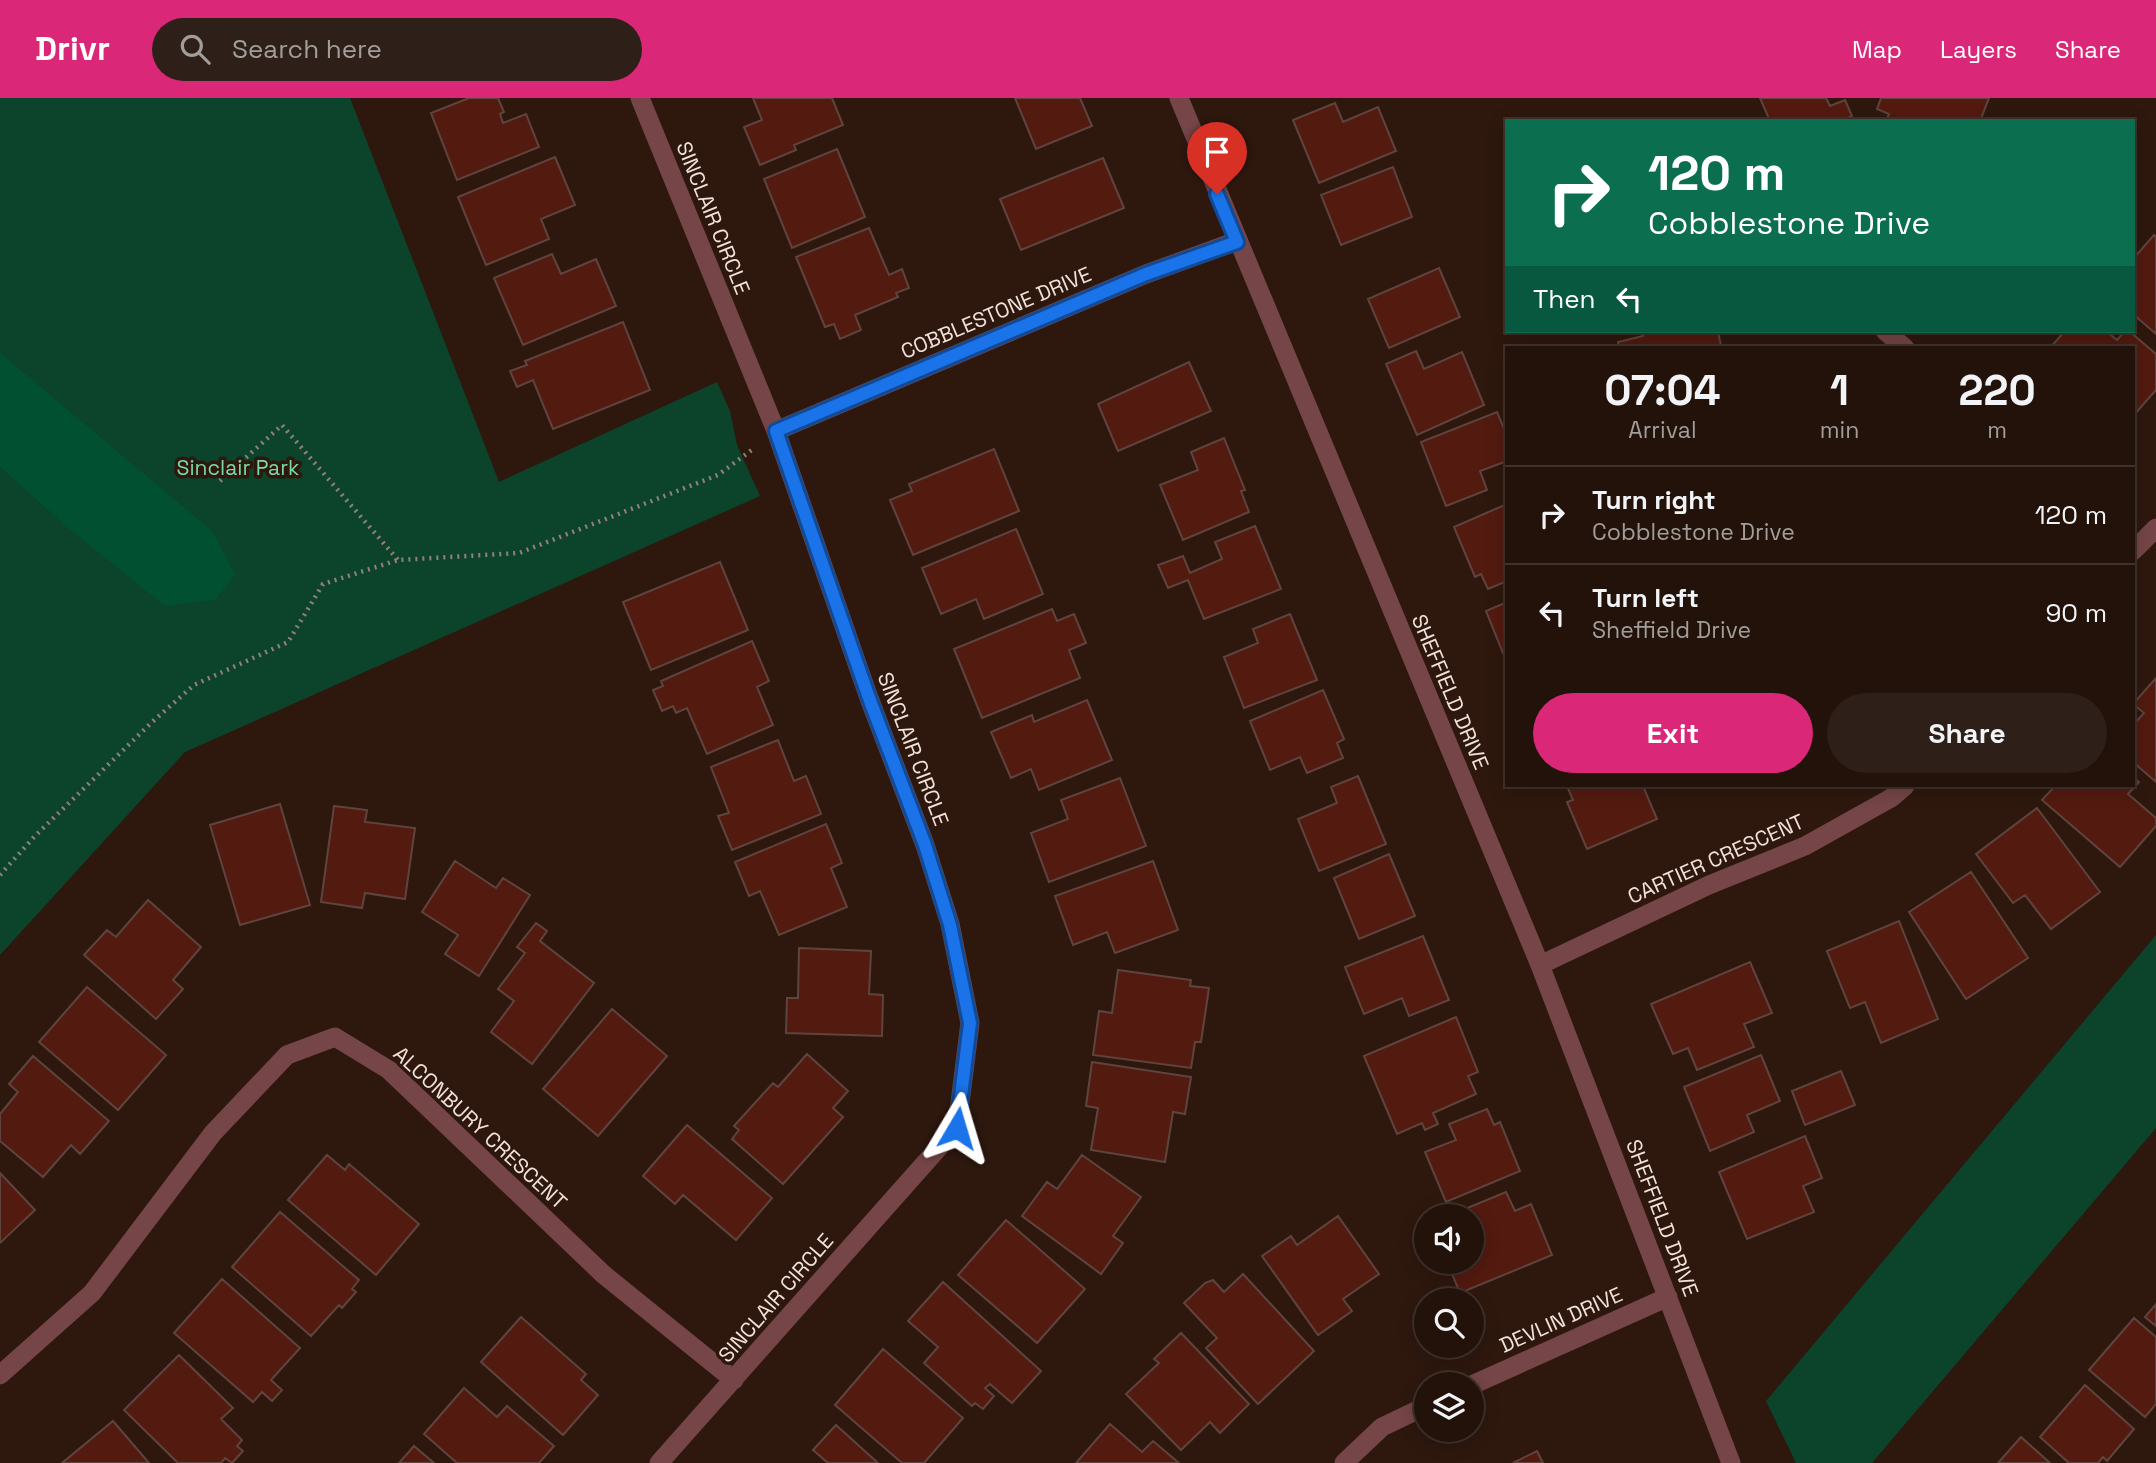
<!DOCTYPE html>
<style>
:root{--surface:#22120a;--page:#2e2018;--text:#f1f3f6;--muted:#a29e9c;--line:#3f322b;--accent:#db2777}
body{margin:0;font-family:"Space Grotesk",sans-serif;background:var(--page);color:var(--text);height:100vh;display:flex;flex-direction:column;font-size:26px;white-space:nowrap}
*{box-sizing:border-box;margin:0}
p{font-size:23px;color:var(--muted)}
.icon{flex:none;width:38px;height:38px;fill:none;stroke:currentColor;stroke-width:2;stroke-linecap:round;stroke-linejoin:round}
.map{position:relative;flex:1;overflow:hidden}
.panel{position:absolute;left:1505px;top:248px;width:630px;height:441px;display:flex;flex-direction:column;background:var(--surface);border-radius:0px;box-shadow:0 4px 18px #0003,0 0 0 2px var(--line)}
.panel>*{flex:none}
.banner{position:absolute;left:1505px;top:21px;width:630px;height:214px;border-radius:0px;box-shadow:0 4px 18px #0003,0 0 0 2px var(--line);background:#0b6e4f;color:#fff;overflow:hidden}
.controls{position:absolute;left:1414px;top:1106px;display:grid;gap:14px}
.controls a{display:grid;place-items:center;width:70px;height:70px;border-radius:50%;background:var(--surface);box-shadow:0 4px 18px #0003,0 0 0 2px var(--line);font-size:35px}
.pin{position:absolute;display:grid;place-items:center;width:60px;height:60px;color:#fff;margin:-72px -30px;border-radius:50% 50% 50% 0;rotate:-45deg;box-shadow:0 0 7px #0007}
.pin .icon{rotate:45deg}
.me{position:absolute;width:77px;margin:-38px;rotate:7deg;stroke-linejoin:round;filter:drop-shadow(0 0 5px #0008)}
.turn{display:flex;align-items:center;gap:24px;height:147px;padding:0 28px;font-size:32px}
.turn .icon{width:91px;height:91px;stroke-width:2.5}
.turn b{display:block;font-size:49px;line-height:60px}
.then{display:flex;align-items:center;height:66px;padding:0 28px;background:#0003;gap:14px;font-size:26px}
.eta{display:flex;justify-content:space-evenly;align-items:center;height:119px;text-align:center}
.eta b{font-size:42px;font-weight:800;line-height:49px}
.primary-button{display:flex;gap:14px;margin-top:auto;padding:14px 28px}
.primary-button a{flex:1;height:80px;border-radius:42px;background:var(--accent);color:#fff;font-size:28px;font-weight:800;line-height:80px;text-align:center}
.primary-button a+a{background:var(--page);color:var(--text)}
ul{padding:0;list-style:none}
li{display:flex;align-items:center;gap:21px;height:98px;padding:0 28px;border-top:2px solid var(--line)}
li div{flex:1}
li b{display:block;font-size:26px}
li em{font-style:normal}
header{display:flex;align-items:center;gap:42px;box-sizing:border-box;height:98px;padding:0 35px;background:var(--accent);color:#fff}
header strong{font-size:33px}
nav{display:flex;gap:38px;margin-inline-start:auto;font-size:24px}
.search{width:490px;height:63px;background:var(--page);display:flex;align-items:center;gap:18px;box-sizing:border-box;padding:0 24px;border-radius:38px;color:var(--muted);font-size:26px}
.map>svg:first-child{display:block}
.green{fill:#0c432b}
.forest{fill:#005031}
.building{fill:#531a10;stroke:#5f443e;stroke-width:2}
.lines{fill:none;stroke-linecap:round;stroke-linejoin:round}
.path{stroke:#938078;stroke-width:4.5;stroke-dasharray:2 5;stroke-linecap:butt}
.minor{stroke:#754547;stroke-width:19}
.route-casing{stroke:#114b97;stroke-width:18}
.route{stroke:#1a73e8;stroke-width:12}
.labels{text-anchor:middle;stroke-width:7;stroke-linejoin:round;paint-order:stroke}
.street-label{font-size:21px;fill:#f2e2dc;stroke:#2e180e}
.park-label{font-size:21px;fill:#79daa8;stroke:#2e180e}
</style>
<header>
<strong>Drivr</strong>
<div class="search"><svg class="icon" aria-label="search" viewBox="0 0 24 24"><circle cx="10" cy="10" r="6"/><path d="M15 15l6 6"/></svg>Search here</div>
<nav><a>Map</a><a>Layers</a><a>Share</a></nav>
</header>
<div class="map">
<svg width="2156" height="1365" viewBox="0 0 2156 1365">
<rect width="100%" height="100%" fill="#2e180e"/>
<path class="green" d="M0,0H350L499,384L717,284L730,313L737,347L760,398L185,654L0,857Z
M2156,837V1030L1872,1365H1796L1766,1303Z"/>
<path class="forest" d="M0,255L212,433L235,477L215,502L165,508L73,434L0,369Z"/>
<path class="building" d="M469,0H498L504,14L500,16L503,25L526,16L539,49L457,82L431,15Z
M753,0H832L843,27L794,47L796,52L760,67L744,29L762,22Z
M1015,0H1080L1092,28L1036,51Z
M1760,0H1826L1830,8L1845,2L1852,18L1841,23H1770Z
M1881,0H1989L1980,23H1886L1889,16L1877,11Z
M1335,5L1343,24L1378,9L1396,53L1319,85L1293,22Z
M837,51L865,119L792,150L764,81Z
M555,59L575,107L541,121L549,141L486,167L458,99Z
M1103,60L1124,110L1021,152L1000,101Z
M1393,69L1412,119L1341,147L1321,97Z
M869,130L889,177L902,171L909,190L896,195L898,199L855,217L861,232L840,241L834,226L825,229L796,159Z
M2154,137L2156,139V236L2133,216V161Z
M552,156L561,176L596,161L616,208L523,247L494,180Z
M1439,170L1460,219L1389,250L1368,201Z
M623,224L650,292L553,331L533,282L517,289L510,273L527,267L525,263Z
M1642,233H1718L1721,248L1711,250H1619L1618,244L1643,238Z
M2063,233H2106L2117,242L2125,233H2129L2156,256V292L2133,318V250H2050L2064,234Z
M1416,253L1424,271L1462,254L1484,307L1417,337L1386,266Z
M1189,264L1211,313L1118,353L1098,306Z
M1497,314L1507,338V363L1480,373L1487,392L1446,408L1421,344Z
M1224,340L1245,392L1241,393L1249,414L1183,442L1160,387L1198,372L1191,354Z
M994,351L1019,413L913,457L890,402L912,393L909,386Z
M1507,406V483L1488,491L1481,476L1475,479L1454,429Z
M1255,428L1281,491L1204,521L1188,482L1168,490L1158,467L1183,458L1190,475L1222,461L1215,444Z
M1016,431L1043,496L984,521L976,501L941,516L922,470Z
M720,464L748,532L651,572L623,504Z
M1507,504V565L1486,513Z
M1052,511L1057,523L1074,516L1086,545L1069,552L1080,580L982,620L954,551Z
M1290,516L1317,582L1244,610L1224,559L1258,545L1253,531Z
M752,543L769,583L757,589L773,627L707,656L687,610L676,615L673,608L662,613L653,592L663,588L661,583Z
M2156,580V684L2133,664V627L2144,615L2133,606Z
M1323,592L1344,641L1337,645L1343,660L1307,675L1300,659L1270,672L1250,623Z
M1087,602L1112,662L1039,692L1031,671L1011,680L991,634L1032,617L1034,624Z
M778,642L794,683L806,678L821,716L732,752L718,718L729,715L711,669Z
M1358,678L1386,746L1319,773L1298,721L1337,705L1331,689Z
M2133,679L2139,684L2128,696L2156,720V728L2120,769L2042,702L2055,688H2133Z
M1120,680L1146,748L1049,784L1031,735L1068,721L1061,702Z
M1567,688H1643L1657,721L1587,751L1567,704L1573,702Z
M280,706L310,807L240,827L210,727Z
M334,708L367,712L365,724L415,730L405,801L365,795L362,810L321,804Z
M2037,710L2100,794L2051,831L2025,797L2013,805L1976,756Z
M826,726L842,765L831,770L847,809L779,837L760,793L749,798L735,764Z
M1389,756L1415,818L1359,841L1334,780Z
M455,763L496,790L503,780L530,797L479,878L445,856L458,837L422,814Z
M1153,763L1178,832L1115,855L1107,834L1073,847L1055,798Z
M1971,774L2028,860L1966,901L1909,814Z
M148,802L201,849L173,882L183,891L156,921L84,857L107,832L116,839Z
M1899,823L1938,921L1881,945L1865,904L1850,910L1827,853Z
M536,825L547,833L540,843L594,885L532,966L491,934L514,903L498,891L525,855L517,849Z
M1423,838L1449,902L1409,918L1402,900L1364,916L1345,869Z
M799,850L871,853L869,896L883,897L882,938L786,935L787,900H798Z
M1750,864L1772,915L1744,926L1754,949L1697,972L1688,950L1673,956L1651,906Z
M1118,872L1191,882L1190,888L1209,890L1201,944H1195L1191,970L1093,957L1099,913L1112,915Z
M87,889L166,957L118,1012L39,944Z
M612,911L667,958L598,1038L543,991Z
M1456,919L1478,974L1468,978L1476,996L1433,1015L1438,1026L1425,1032L1422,1025L1397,1036L1364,958Z
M807,956L848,993L833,1010L843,1019L783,1086L732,1041L739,1032L734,1028L773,985L778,989Z
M1761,957L1780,1003L1747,1017L1754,1034L1710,1053L1684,989Z
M33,958L109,1023L80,1056L71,1047L43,1079L0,1043V1016L18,994L9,986Z
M1092,964L1191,979L1185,1016L1173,1014L1165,1064L1091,1052L1098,1010L1086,1008Z
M1841,973L1855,1007L1805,1027L1792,993Z
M1487,1011L1494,1027L1500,1024L1520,1073L1446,1104L1425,1054L1456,1042L1449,1026Z
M687,1027L772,1100L736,1142L683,1097L675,1106L643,1078Z
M1805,1038L1822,1080L1803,1088L1814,1114L1747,1141L1719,1074Z
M327,1057L345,1072L349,1066L419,1126L376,1177L288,1102Z
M1082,1057L1141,1099L1113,1138L1123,1145L1101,1176L1022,1118L1047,1084L1057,1091Z
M0,1075L35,1112L0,1145Z
M1506,1094L1515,1113L1531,1106L1552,1157L1460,1195L1447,1164H1472V1118L1453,1116Z
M280,1114L359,1182L352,1191L356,1194L342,1210L339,1207L311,1238L232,1169Z
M1338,1118L1379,1176L1343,1201L1352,1213L1318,1237L1262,1158L1291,1138L1297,1147Z
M1006,1122L1085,1191L1037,1245L958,1177Z
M1243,1176L1314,1253L1258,1306L1206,1250L1217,1240L1184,1205L1205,1185L1213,1182L1224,1194Z
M222,1181L300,1250L271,1282L282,1292L272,1303L262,1294L253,1304L174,1235Z
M943,1184L1041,1273L1012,1305L990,1286L985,1290L994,1298L983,1311L975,1305L972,1308L924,1265L938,1249L908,1223Z
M2156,1206V1228L2145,1219Z
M521,1219L586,1276L581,1282L598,1297L563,1337L481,1264Z
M2134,1220L2156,1239V1306L2145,1319L2089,1272Z
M1181,1235L1249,1306L1220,1335L1210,1324L1181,1352L1126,1296L1159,1265L1154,1261Z
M883,1251L963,1320L924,1365H902L835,1307Z
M179,1257L233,1310L221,1321L242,1342L237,1348L243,1353L232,1365L225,1360L221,1365H178L124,1312Z
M2085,1287L2134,1331L2107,1363L2103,1359L2098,1365H2069L2040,1339Z
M464,1290L497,1319L507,1308L554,1348L539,1365H457L424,1336Z
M113,1323L149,1365H62Z
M1110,1326L1142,1354L1153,1343L1179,1365H1076Z
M836,1327L878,1365H828L813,1352Z
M2021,1339L2050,1365H1998Z
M414,1348L434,1365H399Z
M1537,1353L1543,1365H1513Z"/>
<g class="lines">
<path class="path" d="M220,383L282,327L398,462
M0,777L34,739L151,625L194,587L288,544L323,486L398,462L519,455L718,377L753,351"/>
<path class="minor" d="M640,0L776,333L869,600L925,747L950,826L970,925L957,1029L659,1365
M1179,0L1540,867L1731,1365
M1885,233L1905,250
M776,333L1146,176L1237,143
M2133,453L2156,430
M1540,867L1709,787L1805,748L1891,700L1905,688
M0,1277L92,1195L213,1035L287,957L335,939L389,972L603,1176L734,1282
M1472,1287L1668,1199
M1344,1365L1382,1329L1426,1308"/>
</g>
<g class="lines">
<defs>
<path id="route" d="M957,1030L970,925L950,827L925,747L869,600L776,333L1146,176L1237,144L1217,96"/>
</defs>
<use href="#route" class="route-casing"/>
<use href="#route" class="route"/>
</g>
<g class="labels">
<g class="street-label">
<text transform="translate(713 120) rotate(68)" y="7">SINCLAIR CIRCLE</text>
<text transform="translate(996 215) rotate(-23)" y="7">COBBLESTONE DRIVE</text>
<text transform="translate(1450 594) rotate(67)" y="7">SHEFFIELD DRIVE</text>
<text transform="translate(913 651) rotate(69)" y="7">SINCLAIR CIRCLE</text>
<text transform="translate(1716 761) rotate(-24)" y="7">CARTIER CRESCENT</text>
<text transform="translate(480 1030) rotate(43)" y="7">ALCONBURY CRESCENT</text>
<text transform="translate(1662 1120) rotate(69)" y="7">SHEFFIELD DRIVE</text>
<text transform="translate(776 1200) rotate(-49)" y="7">SINCLAIR CIRCLE</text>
<text transform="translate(1561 1222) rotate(-24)" y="7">DEVLIN DRIVE</text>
</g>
<g class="park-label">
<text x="238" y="377">Sinclair Park</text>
</g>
</g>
</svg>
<div class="controls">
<a><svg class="icon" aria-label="sound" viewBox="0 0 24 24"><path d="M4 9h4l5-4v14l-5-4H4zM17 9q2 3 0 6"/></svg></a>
<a><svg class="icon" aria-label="search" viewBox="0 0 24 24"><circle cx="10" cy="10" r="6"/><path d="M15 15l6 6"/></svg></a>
<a><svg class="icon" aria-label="layers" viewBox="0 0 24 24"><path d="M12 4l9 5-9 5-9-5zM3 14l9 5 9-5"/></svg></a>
</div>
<div class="pin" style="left:1217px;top:96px;background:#d93025"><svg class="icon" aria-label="arrive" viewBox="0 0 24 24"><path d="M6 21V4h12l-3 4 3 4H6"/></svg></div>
<svg class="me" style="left:957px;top:1030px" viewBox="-20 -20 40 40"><path d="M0-17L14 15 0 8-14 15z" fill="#1a73e8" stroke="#fff" stroke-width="4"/></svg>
<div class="banner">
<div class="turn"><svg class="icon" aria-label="right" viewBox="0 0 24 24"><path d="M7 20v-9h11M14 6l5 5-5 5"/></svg><div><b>120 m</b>Cobblestone Drive</div></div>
<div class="then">Then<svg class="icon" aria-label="left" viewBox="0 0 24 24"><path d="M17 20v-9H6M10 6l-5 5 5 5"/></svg></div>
</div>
<section class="panel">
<div class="eta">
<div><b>07:04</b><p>Arrival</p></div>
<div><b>1</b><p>min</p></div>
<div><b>220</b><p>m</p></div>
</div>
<ul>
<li><svg class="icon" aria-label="right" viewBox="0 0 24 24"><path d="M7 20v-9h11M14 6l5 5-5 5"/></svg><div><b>Turn right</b><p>Cobblestone Drive</p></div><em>120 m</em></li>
<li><svg class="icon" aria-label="left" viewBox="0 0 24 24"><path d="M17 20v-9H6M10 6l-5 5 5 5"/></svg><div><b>Turn left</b><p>Sheffield Drive</p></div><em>90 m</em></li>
</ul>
<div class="primary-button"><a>Exit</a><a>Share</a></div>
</section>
</div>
